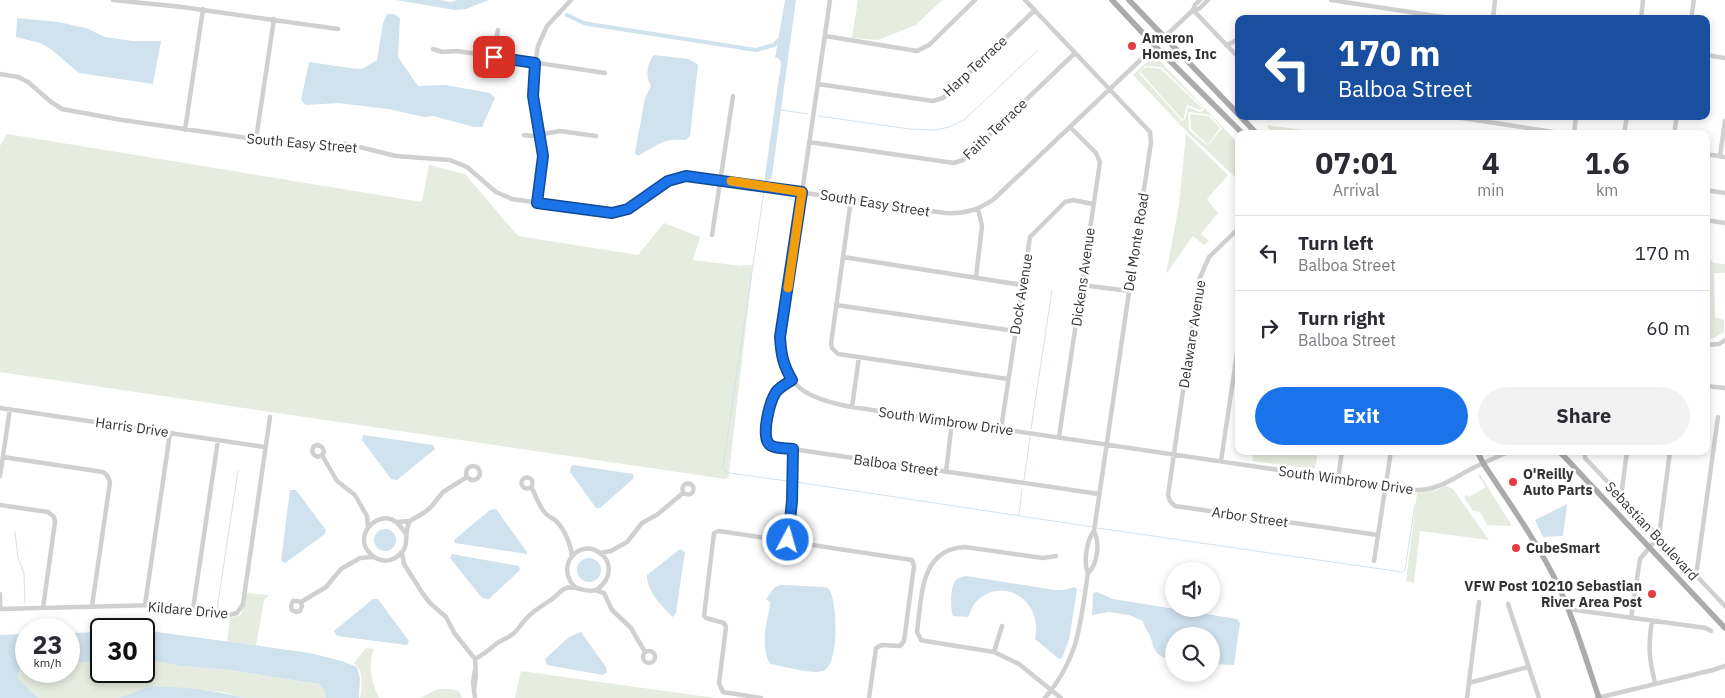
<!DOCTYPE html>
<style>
:root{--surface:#fff;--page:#f2f2f3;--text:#2b2b33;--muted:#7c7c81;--line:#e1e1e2;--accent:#1a73e8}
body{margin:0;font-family:"IBM Plex Sans",sans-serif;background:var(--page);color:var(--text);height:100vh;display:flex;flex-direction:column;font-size:19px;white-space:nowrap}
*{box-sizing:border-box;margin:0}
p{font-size:16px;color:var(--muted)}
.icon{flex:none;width:28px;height:28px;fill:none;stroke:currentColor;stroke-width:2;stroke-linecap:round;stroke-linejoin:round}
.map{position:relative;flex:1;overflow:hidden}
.side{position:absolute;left:1235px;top:130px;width:475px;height:325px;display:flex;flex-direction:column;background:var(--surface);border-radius:10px;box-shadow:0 2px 8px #0003}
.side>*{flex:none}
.top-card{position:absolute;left:1235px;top:15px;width:475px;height:105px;border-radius:10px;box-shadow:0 2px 8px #0003;background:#1a4fa0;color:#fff;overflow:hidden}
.controls{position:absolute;left:1165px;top:562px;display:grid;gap:10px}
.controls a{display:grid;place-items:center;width:55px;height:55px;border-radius:50%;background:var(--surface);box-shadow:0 2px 8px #0003;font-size:25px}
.speed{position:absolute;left:15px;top:618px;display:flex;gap:10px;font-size:25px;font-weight:700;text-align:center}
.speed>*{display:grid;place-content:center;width:65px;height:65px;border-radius:50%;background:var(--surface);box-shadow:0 2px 8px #0003;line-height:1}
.speed small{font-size:12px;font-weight:400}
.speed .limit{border:2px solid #111;border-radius:8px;background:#fff;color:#111}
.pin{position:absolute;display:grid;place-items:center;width:42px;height:42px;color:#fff;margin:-21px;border-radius:10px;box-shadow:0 2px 8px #0006}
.me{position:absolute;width:55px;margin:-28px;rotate:6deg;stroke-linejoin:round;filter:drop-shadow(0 0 4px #0008)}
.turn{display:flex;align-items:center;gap:18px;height:105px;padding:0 20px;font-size:22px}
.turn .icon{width:65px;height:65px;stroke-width:2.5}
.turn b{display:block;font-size:35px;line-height:42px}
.eta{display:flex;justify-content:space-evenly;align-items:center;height:85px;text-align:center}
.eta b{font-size:30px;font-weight:700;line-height:35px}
.cta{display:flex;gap:10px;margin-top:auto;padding:10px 20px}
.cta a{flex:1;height:58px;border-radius:30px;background:var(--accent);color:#fff;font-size:20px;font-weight:700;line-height:58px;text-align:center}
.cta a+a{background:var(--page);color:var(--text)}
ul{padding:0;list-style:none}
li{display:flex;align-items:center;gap:15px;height:75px;padding:0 20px;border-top:1px solid var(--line)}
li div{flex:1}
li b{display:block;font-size:19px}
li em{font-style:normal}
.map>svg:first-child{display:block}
.green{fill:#e6ecdf;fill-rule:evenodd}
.water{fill:#cfe2ee}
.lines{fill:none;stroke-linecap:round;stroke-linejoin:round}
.stream{stroke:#cfe2ee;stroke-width:1}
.canal{stroke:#cfe2ee;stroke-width:4}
.minor{stroke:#d0d0d0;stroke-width:4.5}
.major{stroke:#ababab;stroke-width:5.5}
.route-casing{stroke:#114b97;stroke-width:12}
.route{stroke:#1a73e8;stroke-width:9}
.slow{stroke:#f59e0b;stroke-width:9}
.poi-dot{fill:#e63946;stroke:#fff;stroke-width:2}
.labels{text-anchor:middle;stroke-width:5;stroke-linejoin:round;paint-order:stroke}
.poi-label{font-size:14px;font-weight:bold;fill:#333;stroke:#fff;text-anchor:start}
.street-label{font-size:14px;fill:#333;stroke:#fff}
</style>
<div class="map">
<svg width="1725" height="698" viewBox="0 0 1725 698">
<rect width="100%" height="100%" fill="#fff"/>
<path class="green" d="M858,0H942L916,25L878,40L852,38Z
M1154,55L1239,144V173L1235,177L1189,134L1133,75ZM1145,66L1161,67L1204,108V110L1200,112L1188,107L1185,120L1182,121L1139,73ZM1190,112L1210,115L1222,128L1208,146L1189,130L1188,113Z
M1146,67L1161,69L1203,109L1200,110L1187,105L1183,120L1140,72Z
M1190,114L1209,116L1220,128L1208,145L1191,129Z
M1267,125L1326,133L1327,134H1271Z
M7,134L422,202L429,165L465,174L518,236L638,255L664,223L700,237L693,260L742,266V267L743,265H753L730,464L729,475H731L725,479L0,372V146Z
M1186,134L1228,175L1207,199L1218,213L1201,234L1209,241L1204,245L1193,236L1166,274L1179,205Z
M1706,256L1714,263L1725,264V273H1714L1715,317L1724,320V332L1714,338L1706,339Z
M1254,451H1318L1315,469L1252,461Z
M1480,474L1512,526L1487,525L1480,512L1473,511L1464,497L1467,495L1469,497L1486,487L1478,475Z
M1445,485L1453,489L1489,540L1420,531L1414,583L1406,581L1417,493L1437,490Z
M246,593L269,595L264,600L256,646L227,642L230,618L241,615Z
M146,646L149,649L151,660L180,666L230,670L319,684L324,690L326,698H243L223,692L166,687H148L118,698H38L18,678L23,664H26V671H69V663L101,662V671H144V647Z
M366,648L374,649C367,664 372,684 379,698H360C362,686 364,671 354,663Z
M521,671L715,698H515Z
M438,689H450L459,691L462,698H420Z"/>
<path class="water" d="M396,0H441L450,2L458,0H489L466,9L455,10Z
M785,0H796L772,175L770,180L764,183L778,84L782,63L778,58H775Z
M387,14H394L400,18L398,57L418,86L445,85L490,93L495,98L482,127H474L433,116L424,117L388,109L338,103L306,105L301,100L309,62L357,69H362L377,60L383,23Z
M17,18L58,22L86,28L105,37L132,41H161L153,84L79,73L52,50L40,43L16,37Z
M654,55L689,59L698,65L690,136L686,140C662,138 658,145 638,156L635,153L645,98L651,86C645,77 647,62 654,55Z
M363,435L433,445L435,449L397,480L391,479L362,440Z
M574,465L633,474L634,478L600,508H596L570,472L571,466Z
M290,490H296L326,530L325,534L285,563L281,561Z
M1567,504L1563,536L1543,537L1535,520Z
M496,509L527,552V554L455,543L454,540L490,510Z
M374 540a11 11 0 1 1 22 0a11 11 0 1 1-22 0Z
M680,549L685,552L676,613L673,617C662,607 646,590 647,575Z
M452,554L519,566L520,570L489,599L482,598L450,558Z
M577 570a12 12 0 1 1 24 0a12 12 0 1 1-24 0Z
M966,576L1055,590H1064L1074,587L1077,589L1069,640L1062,658L1059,659L1035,639C1044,600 1001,574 975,603C972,607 970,613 968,617L953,616C950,609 950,583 957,579C960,577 963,577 966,576Z
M781,585L823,587L828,588C838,599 839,662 825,670C816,676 783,666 771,664C764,658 764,636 766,626C767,618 770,611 770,602L766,599L775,587Z
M1097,592L1113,599L1237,619L1240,623L1234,665L1211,664V636H1174V658C1156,659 1155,651 1150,636C1148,631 1144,627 1143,621L1129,615L1109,612L1092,615L1093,593Z
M373,599H378L409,641L407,645L337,636L334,631Z
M101,632V662L69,663V633Z
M157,632L310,653L342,661L357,667L360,678L359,698H326L324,690L319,684L230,670L180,666L151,660L149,649L146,646L144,647V643L150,641L152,633Z
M581,632L606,667L607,672L603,675L547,665L545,659L569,637Z
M26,634V664H22L18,678L38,698H0V635Z
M148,687C179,686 213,690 243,698H118Z"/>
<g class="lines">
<path class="stream" d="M781,72V61
M781,110L808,114
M819,116L910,129L935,130L949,127L964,120L1037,51
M764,191L723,467L724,470L729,473L787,481
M1031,429L1052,290
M1024,480L1030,438
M796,482L1093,527
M1019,515L1022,489
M1097,528L1402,572L1405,570L1415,504
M15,532L18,558L24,573L25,603
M217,609L238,471"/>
<path class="canal" d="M567,15L584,23L595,25L756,50L774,45L781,38"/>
<path class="minor" d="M113,0L182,7L338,29
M830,0L781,337C781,387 807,399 852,407L1415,490C1439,491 1456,476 1477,466C1488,461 1499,456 1510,451
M1025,0L1150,132L1151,142L1094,531C1087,540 1083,562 1088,573C1080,624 1080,656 1045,698
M1331,0L1456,19
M1193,10L1239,58
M1193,10L1199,9L1208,0
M1493,19L1495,0
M1641,19L1643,0
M1691,19L1694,0
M825,36L917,51L929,45L975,0
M1227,45L1239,39
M433,49L442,52L457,51L605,73
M1706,55L1725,58
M493,57L498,30
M0,74L18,77L28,82L51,102L62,109L122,120L289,144H347L396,156L450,160L467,167L496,192L512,199L612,213C642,210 658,181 686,176L945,213C965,214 978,210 994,199L1193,10L1195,5L1200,0
M818,84L933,101L943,98L1035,10
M1449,116L1566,134
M185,130L203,9
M1574,134L1576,116
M1624,134L1627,116
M1674,134L1677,116
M524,135L532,136L560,131L596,136
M256,139L274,19
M809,142L954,163L963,160L1075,53
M1706,154L1725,157
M1720,156L1725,121
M1706,190L1725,193
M851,199L831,344L832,348L838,354L1008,379
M537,203L543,156L533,96L532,83L538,46L547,26L571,0
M1706,220L1725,223
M1239,228L1209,257L1199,280L1168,495L1170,501L1175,506L1378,535
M712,235L733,96
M843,257L1022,285
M976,277L982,226L978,209
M1082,285L1129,291
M836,305L1015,331
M1706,345L1719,344L1725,340
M792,380C787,384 780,387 776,392C768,403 759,438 772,446L1099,494
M1706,386L1725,388
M852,407L859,357
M0,408L265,447
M1001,429L1030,237L1065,202L1073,200L1093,204
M1059,437L1100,162L1096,153L1070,127
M1585,451V458L1725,606
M322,455L318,457L314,455L312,451L314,446L318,445L322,447L324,452L322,455L337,481L355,495L367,516L368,528
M3,457L103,472L107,475L110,482L92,606
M1221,461L1239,340
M466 473a7 7 0 1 1 14 0a7 7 0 1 1-14 0Z
M946,472L952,422
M0,476L10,409
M521.5 483a5.5 5.5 0 1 1 11 0a5.5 5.5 0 1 1-11 0Z
M1338,479L1342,451
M682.5 489a5.5 5.5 0 1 1 11 0a5.5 5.5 0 1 1-11 0Z
M531,487C536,495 539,507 546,514C549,517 553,518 556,521C564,528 571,545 572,556
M1621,497L1627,451
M0,505L48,512L54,517L55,522L43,608
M397,522L410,521L425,512L431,507L443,492L467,477
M406,534C403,530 400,525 396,522C380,509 354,533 368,551C372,556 375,559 381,560C388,562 396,559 401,553C410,545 403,533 410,521
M788,540L792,501L793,449
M402,553L404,564L423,594L430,603L446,617L455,634L475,659
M600,553L611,551L627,542L642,523L658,514L683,493
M1056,556L1043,558L965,547C919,549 922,598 917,632L921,640L925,641L994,652L1019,664L1061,698
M1374,561L1391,451
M1088,573C1098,564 1100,543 1094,531
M1696,576L1718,417
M595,590L604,593L612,610L631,628L645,652
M0,594V609
M301,602L302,606L300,611L296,612L292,610L291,606L293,601H297L301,602L326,587L341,569L360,558L373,557
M1508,604L1539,698
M145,605L170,433
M0,609L159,605L229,615L237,613L243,604L270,417
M193,609L218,440
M1568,609L1706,628L1711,631
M1631,618L1640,559L1659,536L1670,451
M1652,621C1648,647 1649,658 1655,683
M643 657a6 6 0 1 1 12 0a6 6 0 1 1-12 0Z
M994,652L1002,626
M475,659C483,655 489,650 496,644C501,640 508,638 513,634C519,629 522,622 528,617C534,610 542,606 549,601C555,598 559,592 564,589C577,582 590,600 603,584C611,575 611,561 601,554C580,536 553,567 576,588
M1469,683L1528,667
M474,690L476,676L475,659
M475,698L473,682L475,670
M761,698L723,692L719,683L726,627L724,623L706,618L704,616L714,533L719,531L912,560L914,566L904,641L900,646L882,645L876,648L869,698
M1467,698L1479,602
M1597,698L1713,670L1725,666"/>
<path class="major" d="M1112,0L1155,46L1243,134
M1129,0L1239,115
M1240,116L1257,134
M1477,451L1483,463C1507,500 1534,537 1554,577C1573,615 1585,657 1599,698
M1559,451L1725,628"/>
</g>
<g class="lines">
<defs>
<path id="route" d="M494,57L535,63L533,96L543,156L537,203L612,213L628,209L668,181L686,176L802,192L780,337C781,354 783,365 792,380C786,384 780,387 776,392C770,401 760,437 770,445C775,449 786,448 793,449L792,501L788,540"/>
</defs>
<use href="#route" class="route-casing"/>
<use href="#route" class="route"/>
<path class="slow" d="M731,181L802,192L788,288"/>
</g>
<g class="poi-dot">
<circle cx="1132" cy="46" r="5"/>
<circle cx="1513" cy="482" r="5"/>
<circle cx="1516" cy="548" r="5"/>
<circle cx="1652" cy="594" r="5"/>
</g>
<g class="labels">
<g class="poi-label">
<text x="1142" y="43">Ameron<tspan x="1142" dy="16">Homes, Inc</tspan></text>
<text x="1523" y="479">O'Reilly<tspan x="1523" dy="16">Auto Parts</tspan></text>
<text x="1526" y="553">CubeSmart</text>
<text x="1642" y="591" text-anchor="end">VFW Post 10210 Sebastian<tspan x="1642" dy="16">River Area Post</tspan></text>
</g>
<g class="street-label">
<text transform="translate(975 66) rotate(-43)" y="5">Harp Terrace</text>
<text transform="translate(995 129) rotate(-43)" y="5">Faith Terrace</text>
<text transform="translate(302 143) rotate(5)" y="5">South Easy Street</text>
<text transform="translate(875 203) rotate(9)" y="5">South Easy Street</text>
<text transform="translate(1136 242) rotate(-81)" y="5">Del Monte Road</text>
<text transform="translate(1083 277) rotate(-82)" y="5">Dickens Avenue</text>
<text transform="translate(1021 294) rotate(-81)" y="5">Dock Avenue</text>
<text transform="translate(1192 334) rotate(-81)" y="5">Delaware Avenue</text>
<text transform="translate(946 421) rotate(8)" y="5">South Wimbrow Drive</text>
<text transform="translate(132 427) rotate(8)" y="5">Harris Drive</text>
<text transform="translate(896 465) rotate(8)" y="5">Balboa Street</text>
<text transform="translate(1346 480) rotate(8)" y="5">South Wimbrow Drive</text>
<text transform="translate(1250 517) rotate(8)" y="5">Arbor Street</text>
<text transform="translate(1652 531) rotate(47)" y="5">Sebastian Boulevard</text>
<text transform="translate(188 610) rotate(5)" y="5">Kildare Drive</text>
</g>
</g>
</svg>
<div class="controls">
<a><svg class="icon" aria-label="sound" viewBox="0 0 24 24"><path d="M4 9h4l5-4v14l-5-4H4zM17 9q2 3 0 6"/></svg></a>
<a><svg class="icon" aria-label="search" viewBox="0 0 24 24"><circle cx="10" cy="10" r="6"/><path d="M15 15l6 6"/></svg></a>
</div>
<div class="speed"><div>23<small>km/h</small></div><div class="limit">30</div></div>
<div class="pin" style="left:494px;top:57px;background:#d93025"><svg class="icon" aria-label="arrive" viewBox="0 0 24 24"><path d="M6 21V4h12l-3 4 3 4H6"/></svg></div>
<svg class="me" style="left:788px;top:540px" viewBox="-20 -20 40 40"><circle r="17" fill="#1a73e8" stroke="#fff" stroke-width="3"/><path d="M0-11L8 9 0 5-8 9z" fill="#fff"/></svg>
<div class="top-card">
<div class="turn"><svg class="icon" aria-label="left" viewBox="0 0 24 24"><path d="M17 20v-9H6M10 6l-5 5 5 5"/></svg><div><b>170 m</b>Balboa Street</div></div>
</div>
<section class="side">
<div class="eta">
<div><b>07:01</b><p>Arrival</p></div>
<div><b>4</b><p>min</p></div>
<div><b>1.6</b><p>km</p></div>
</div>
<ul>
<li><svg class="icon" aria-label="left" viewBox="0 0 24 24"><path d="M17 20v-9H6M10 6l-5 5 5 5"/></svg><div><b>Turn left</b><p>Balboa Street</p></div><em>170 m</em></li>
<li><svg class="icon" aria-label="right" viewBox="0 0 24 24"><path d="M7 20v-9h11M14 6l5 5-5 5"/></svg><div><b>Turn right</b><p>Balboa Street</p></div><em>60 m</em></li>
</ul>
<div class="cta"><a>Exit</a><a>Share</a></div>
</section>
</div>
